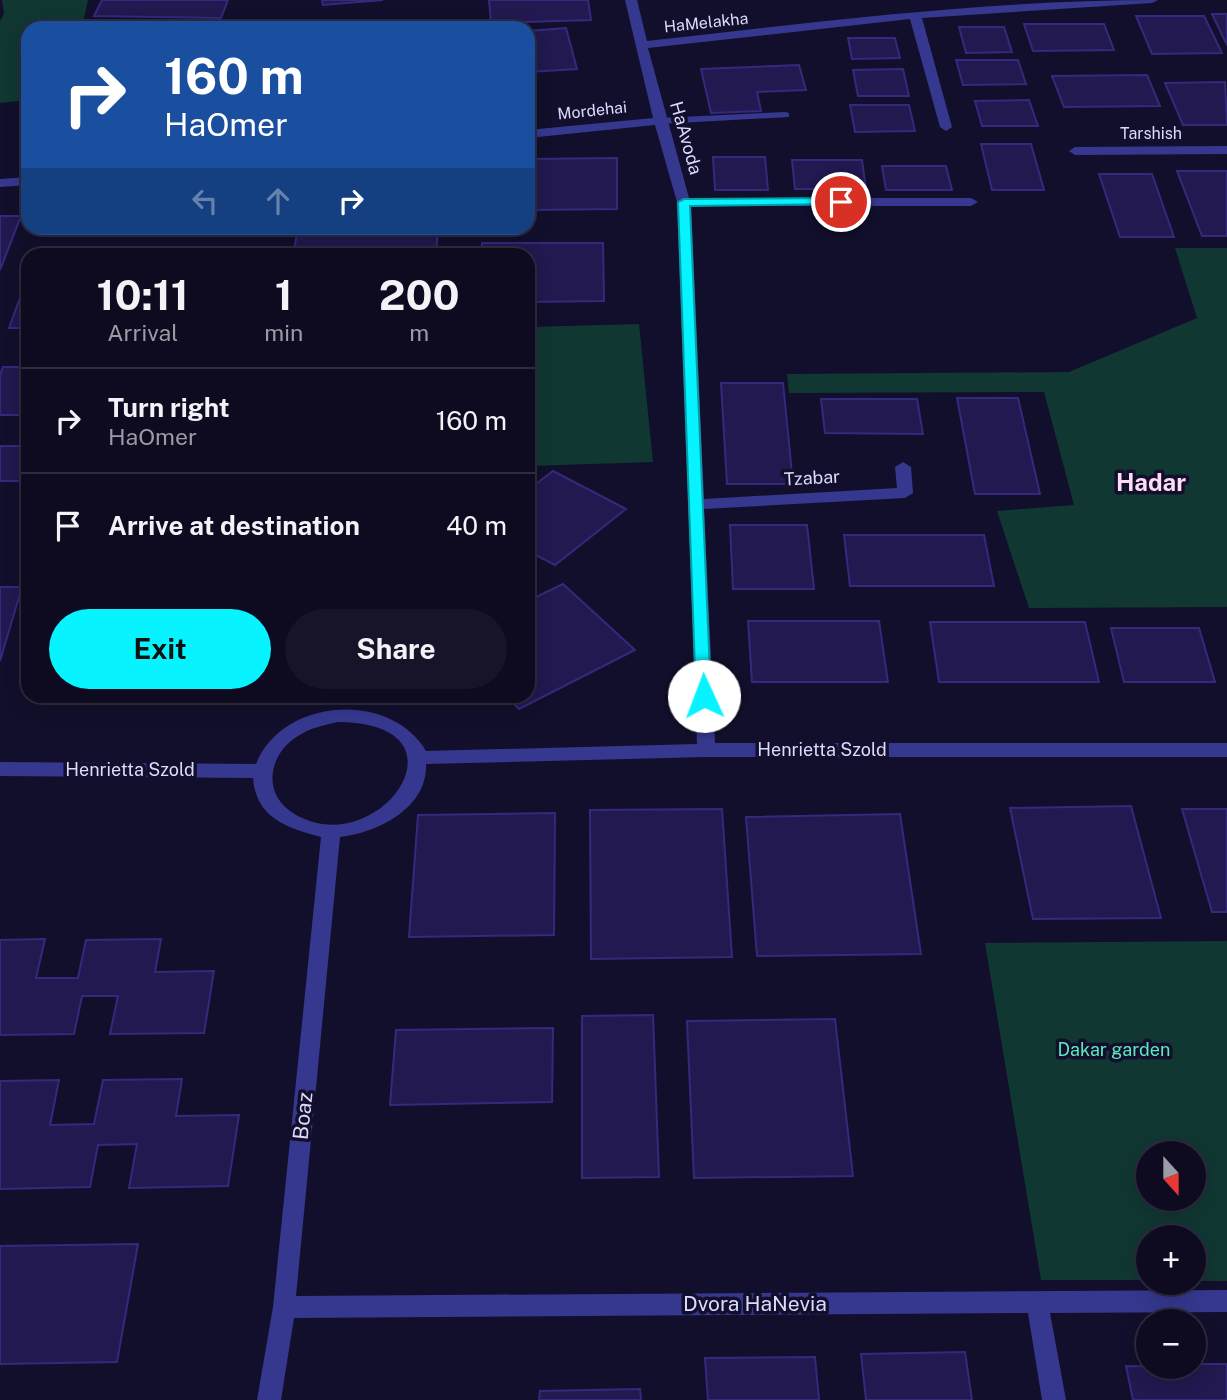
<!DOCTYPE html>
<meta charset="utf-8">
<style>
:root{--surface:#0e0b21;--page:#17142a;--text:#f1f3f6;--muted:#9b9ba5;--line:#2e2b3f;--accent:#06f3ff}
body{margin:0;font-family:"Public Sans",sans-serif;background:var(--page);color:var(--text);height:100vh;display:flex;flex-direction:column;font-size:26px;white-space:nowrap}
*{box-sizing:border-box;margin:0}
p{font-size:23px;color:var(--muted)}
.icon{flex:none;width:38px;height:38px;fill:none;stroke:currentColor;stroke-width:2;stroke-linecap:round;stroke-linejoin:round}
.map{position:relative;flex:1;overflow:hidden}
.details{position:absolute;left:21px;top:248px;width:514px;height:455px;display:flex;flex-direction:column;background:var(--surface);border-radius:21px;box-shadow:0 4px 18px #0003,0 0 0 2px var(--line)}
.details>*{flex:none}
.top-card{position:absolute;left:21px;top:21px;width:514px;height:214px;border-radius:21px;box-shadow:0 4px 18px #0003,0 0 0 2px var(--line);background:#1a4fa0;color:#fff;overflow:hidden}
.needle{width:46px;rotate:159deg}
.fabs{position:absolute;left:1136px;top:1141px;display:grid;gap:14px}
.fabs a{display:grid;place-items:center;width:70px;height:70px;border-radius:50%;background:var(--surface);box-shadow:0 4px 18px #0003,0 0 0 2px var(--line);font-size:35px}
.pin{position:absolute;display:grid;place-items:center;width:60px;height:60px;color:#fff;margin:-30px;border:4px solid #fff;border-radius:50%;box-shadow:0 2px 7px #0007}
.me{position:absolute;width:77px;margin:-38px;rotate:358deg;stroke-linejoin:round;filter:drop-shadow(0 0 5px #0008)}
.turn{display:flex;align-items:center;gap:24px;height:147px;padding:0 28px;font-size:32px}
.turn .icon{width:91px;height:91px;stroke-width:2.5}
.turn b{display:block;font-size:49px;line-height:60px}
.lanes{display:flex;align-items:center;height:66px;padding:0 28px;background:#0003;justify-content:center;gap:35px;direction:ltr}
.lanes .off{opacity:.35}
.eta{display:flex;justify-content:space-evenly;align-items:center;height:119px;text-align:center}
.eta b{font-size:42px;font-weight:700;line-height:49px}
.action{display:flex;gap:14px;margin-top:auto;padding:14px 28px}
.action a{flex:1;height:80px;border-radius:42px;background:var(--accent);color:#111;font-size:28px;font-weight:700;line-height:80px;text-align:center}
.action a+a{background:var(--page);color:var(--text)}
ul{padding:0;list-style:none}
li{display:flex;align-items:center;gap:21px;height:105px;padding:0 28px;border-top:2px solid var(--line)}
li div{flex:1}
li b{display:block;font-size:26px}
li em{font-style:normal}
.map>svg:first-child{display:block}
.green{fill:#113733;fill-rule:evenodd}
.building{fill:#21194f;stroke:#35297d;stroke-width:2}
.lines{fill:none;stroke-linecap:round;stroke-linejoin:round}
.service{fill:#36388f;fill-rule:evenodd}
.minor{fill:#36388f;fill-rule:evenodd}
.route{fill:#06f3ff;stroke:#049ea6;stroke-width:2}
.labels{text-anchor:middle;stroke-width:7;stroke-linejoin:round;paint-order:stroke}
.far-street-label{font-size:16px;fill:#dcdaff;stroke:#120f2c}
.street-label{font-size:18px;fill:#dcdaff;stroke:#120f2c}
.park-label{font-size:18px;fill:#5beabf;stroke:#120f2c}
.near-street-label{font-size:21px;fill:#dcdaff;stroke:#120f2c}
.district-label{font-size:24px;font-weight:bold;fill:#ffdcf4;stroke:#120f2c}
</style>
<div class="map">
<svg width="1227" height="1400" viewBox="0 0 1227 1400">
<rect width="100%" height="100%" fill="#120f2c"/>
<path class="green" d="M2,0H88L83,23L125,24L126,28H28V100L0,103V21L4,14Z
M1175,248H1227V607L1029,608L997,511L1074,505L1044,392L789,393L787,374L1069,372L1197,318Z
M639,324L653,462L529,466V327Z
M1227,941V1281H1194V1237H1148V1280H1041L985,943ZM1194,1153V1199H1148V1153Z"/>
<path class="building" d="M102,0H228L221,18L94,16Z
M322,0H383L323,5Z
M489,0H588L591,20L491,23Z
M1212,14H1227V45Z
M1136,16H1204L1222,53L1152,54Z
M1024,24H1104L1114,50L1033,51Z
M959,27H1004L1012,52L966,53Z
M566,28L577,69L528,72V31Z
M848,38H895L900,58L852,59Z
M956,60H1018L1026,84L963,85Z
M799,65L806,90L757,92L761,111L711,113L701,69Z
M903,69L909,96H858L853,70Z
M1147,75L1160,106L1064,107L1052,76Z
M1225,82L1227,125H1183L1165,83Z
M1029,100L1038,126H982L975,101Z
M850,105H909L915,131L855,132Z
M981,144H1031L1044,190H992Z
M713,157H765L768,190H715Z
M617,158V209L528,210V159Z
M792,160H862L866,189H795Z
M882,166H946L952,190H886Z
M1177,171H1227V236H1202Z
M1099,174H1152L1174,237H1120Z
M0,216H21L0,270Z
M298,228H438L436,256H293Z
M482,243H603L604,301L528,302V256H481Z
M234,251L233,256H35L37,252Z
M28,276V328H9Z
M3,367H28V415H0V375Z
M721,383H783L793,484H727Z
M957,398H1018L1040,494H975Z
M821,399H917L923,434L825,433Z
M0,446H28V462L22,481H0Z
M553,471L626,509L555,565L528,551V490Z
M730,525H807L814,589H733Z
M844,535H984L994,586H850Z
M563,584L635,650L519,709L506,696H528V601Z
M0,587H22L0,661Z
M748,621H879L888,682H752Z
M930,622H1085L1099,682H939Z
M1111,628H1199L1215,682H1124Z
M1131,806L1161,918L1033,919L1010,808Z
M722,809L732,957L591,959L590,810Z
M1182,809H1227V912H1212Z
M555,813L554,935L409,937L418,815Z
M900,814L921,954L757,956L746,817Z
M45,939L36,978H78L86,940L161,939L155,972L214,971L204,1033L110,1034L118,996H82L74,1034L0,1035V940Z
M653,1015L659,1177L582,1178V1016Z
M835,1019L853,1176L694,1178L687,1021Z
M553,1028L552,1102L390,1105L396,1030Z
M182,1079L176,1116L239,1115L228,1186L129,1188L137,1144L98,1145L90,1187L0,1189V1081L59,1080L50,1125L94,1124L103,1080Z
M138,1244L117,1362L0,1364V1246Z
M965,1352L972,1400H866L861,1354Z
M815,1357L819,1400H708L705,1358Z
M1194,1364H1227V1400H1133L1126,1366L1194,1367Z
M640,1389L641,1400H539L540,1391Z"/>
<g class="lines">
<path class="service" d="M785,112L789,113V117L660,124L654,121L660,118Z"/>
<path class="minor" d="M625,0H637L647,41C816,22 987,0 1158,0L1152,3L922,18L952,127L946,131L940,127L910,19L648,48L689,198H971L978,202L971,206H691L704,499L897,488L895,467L903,462L911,467L913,493L905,498L704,509L715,743H1227V757H706L426,764C428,808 377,833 340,837L296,1296L1227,1290V1312L1050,1313L1066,1400H1042L1028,1313L294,1318L281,1400H257L273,1307L321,837C287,828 256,818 253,778L0,776V762L256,764C282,698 390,690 426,751L697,744L677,202L655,125L528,138V130L653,118ZM338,722C479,723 376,866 293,813C262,794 268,754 298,736C310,728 324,725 338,722Z
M321,21L325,22L328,28H316L315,24Z
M1227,146V154L1075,155L1069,151L1075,147Z
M28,177V185L0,187V179Z"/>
</g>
<path class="route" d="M841,198L847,202L845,204L690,206L711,696L704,701L696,696L678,202L684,199Z"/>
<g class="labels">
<g class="far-street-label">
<text transform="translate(706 22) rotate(-6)" y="6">HaMelakha</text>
<text transform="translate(592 110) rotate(-6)" y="6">Mordehai</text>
<text x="1151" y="139">Tarshish</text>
</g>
<g class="street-label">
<text transform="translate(686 138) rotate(74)" y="6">HaAvoda</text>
<text transform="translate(812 478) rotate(-3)" y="6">Tzabar</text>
<text x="822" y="756">Henrietta Szold</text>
<text x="130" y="776">Henrietta Szold</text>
</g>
<g class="park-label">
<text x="1114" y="1056">Dakar garden</text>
</g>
<g class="near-street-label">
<text transform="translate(303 1116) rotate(-84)" y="7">Boaz</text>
<text x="755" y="1311">Dvora HaNevia</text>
</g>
<g class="district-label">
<text x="1151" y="491">Hadar</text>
</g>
</g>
</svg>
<div class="fabs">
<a><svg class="needle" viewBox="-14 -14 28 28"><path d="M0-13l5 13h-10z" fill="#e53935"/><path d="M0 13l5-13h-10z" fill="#9b9ba5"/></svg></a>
<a>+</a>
<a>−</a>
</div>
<div class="pin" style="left:841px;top:202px;background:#d93025"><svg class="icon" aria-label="arrive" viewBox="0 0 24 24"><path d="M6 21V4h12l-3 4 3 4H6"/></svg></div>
<svg class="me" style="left:704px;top:696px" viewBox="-20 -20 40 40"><circle r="19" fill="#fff"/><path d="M0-13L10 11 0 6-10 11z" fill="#06f3ff"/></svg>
<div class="top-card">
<div class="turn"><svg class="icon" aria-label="right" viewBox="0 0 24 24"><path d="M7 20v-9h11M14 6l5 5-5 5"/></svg><div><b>160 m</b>HaOmer</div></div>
<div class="lanes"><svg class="icon off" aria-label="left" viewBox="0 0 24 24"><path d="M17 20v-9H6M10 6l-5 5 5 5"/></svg><svg class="icon off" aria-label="ahead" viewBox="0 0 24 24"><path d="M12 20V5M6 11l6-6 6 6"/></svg><svg class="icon" aria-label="right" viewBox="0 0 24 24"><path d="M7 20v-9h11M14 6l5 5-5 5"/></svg></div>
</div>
<section class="details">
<div class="eta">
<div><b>10:11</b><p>Arrival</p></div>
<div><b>1</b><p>min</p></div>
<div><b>200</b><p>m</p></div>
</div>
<ul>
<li><svg class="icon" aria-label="right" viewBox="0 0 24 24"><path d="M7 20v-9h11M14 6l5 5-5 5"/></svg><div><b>Turn right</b><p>HaOmer</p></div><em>160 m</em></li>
<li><svg class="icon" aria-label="arrive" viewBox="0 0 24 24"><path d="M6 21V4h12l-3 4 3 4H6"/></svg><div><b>Arrive at destination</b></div><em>40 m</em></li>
</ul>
<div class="action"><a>Exit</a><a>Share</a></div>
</section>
</div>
